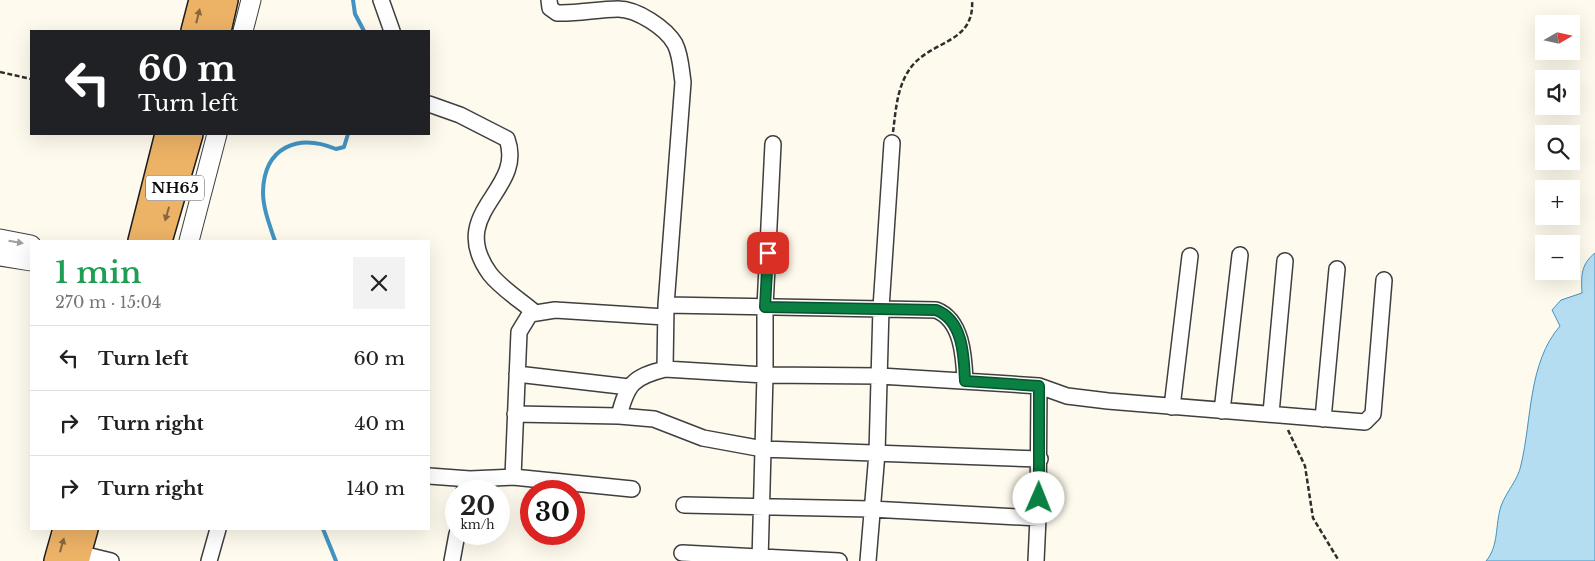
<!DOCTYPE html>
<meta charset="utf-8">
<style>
:root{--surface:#fff;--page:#f2f2f2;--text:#222;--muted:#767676;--line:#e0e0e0}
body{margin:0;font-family:"Libre Baskerville",serif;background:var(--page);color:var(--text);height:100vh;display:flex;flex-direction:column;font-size:19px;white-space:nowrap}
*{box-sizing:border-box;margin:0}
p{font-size:16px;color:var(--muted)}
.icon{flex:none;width:28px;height:28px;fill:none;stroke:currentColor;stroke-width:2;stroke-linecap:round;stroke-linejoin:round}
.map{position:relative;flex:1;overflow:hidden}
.sheet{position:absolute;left:30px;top:240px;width:400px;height:290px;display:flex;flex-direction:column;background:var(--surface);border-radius:0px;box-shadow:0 5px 20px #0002}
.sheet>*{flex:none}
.guide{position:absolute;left:30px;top:30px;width:400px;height:105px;border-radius:0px;box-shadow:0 5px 20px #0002;background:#202124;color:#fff;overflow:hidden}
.needle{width:32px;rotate:81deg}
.tools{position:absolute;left:1535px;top:15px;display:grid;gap:10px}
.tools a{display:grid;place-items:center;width:45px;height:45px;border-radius:0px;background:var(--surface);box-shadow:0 5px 20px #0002;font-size:25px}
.speed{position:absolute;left:445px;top:480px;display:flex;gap:10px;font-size:25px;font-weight:700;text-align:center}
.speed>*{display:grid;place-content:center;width:65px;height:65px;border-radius:50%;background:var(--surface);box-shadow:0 5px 20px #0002;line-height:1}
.speed small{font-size:12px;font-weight:400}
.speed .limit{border:8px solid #d22;background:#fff;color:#111}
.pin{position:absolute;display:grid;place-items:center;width:42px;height:42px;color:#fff;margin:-21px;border-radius:10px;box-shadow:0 2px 8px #0006}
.me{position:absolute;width:55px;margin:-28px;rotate:1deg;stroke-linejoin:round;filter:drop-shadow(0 0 4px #0008)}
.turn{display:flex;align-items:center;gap:18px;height:105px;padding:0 25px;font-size:22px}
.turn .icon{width:65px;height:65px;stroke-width:2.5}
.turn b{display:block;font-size:35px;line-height:42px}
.round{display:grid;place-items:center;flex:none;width:52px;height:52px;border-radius:0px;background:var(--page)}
.head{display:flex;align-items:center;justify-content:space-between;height:85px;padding:0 25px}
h1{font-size:30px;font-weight:600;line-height:38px;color:#1e9e55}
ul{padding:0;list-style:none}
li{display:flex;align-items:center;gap:15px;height:65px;padding:0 25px;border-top:1px solid var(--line)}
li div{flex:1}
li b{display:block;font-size:19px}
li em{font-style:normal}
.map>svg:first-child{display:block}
.water{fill:#b5ddf1;stroke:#4293c2}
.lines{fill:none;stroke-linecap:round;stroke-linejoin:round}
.stream{stroke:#4293c2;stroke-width:4}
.minor-casing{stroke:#3f3f3f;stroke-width:18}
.tertiary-casing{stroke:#3f3f3f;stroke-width:21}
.trunk-casing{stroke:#1d1d1d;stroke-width:28}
.path{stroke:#2e2e2e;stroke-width:2.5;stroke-dasharray:5 2.5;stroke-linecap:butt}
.minor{stroke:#fff;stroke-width:15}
.tertiary{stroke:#fff;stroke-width:19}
.trunk{stroke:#ecb266;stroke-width:25}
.oneway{fill:#87673e}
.oneway2{fill:#9e9e9e}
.route-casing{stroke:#07532c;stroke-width:12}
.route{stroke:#0b8043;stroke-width:9}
.labels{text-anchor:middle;stroke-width:5;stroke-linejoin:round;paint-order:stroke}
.shield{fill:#fff;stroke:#555;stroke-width:1}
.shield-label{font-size:15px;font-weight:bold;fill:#0c0c0c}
</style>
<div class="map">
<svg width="1595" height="561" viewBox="0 0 1595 561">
<rect width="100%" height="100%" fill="#fefaed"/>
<path class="water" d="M1595,253V561H1486C1499,546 1495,525 1501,506C1506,492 1518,480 1521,465C1532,419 1528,363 1560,326L1552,310L1561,300L1582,293C1581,276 1581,264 1595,253Z"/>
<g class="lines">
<path class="stream" d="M353,0L355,14L364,31
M275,241C270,226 263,209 263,192C264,147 298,133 336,149L344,147L348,134
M323,529L336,561"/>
<defs>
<path id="minor" d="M381,0L392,31
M549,0L550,8L557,13C577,14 598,9 618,9C637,9 666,28 675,44C681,56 681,70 683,82L666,305L665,369
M429,104L460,115L507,139C526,191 445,212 490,274C501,288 520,300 534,312
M666,305L936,310C962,320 964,356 965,381
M517,374L629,387
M1172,407L1190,256
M1222,411L1240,255
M1271,413L1285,261
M515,414L619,416L654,419L703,438L763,449L1040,459
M619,416C627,384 633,377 665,369L765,375L880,376L995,383L1039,386L1067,396L1108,401L1365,422L1373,414L1384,280
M1323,419L1337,269
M429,476L470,479
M513,477L632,489
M464,491L470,479L513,477L519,332L530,314L555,310L665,317
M684,505L871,509L1038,518
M78,553L111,561
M682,553L839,561
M209,561L218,529
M452,561L457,534
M760,561L765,375V307L773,144
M868,561L877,453L881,308L892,143
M1036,561L1038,518L1039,386"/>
<path id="tertiary" d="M243,31L251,0
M0,239L31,245
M189,241L217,134
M0,256L31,261"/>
<path id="trunk" d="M194,31L202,0
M218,31L225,0
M141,241L168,134
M159,241L190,134
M57,561L66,529
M76,561L85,529"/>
</defs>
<use href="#minor" class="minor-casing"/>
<use href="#tertiary" class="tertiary-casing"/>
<use href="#trunk" class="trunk-casing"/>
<path class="path" d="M0,72L31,79
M893,132C896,109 897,85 912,66C933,40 975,43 972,0
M1288,430L1305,466L1313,518L1339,561"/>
<use href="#minor" class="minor"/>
<use href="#tertiary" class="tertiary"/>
<use href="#trunk" class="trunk"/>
</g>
<defs><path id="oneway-solid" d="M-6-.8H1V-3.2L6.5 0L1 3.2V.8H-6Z" transform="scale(1.25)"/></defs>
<g class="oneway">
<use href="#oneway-solid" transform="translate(198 16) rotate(-76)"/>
<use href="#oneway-solid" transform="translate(167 214) rotate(106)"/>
<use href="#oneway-solid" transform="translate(62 545) rotate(-74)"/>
</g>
<use class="oneway2" href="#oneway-solid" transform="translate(16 242) rotate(10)"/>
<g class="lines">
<defs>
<path id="route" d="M768,253L765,307L936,310C963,320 964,356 965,381L1039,386V498"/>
</defs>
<use href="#route" class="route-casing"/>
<use href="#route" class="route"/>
</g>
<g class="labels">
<rect class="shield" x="146" y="175.5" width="58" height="25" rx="4"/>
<g class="shield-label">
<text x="175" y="193">NH65</text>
</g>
</g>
</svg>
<div class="tools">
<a><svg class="needle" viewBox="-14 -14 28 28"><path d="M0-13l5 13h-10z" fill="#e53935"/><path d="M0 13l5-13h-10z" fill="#767676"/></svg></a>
<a><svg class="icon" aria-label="sound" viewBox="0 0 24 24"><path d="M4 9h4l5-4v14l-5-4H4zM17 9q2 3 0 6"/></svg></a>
<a><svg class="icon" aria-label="search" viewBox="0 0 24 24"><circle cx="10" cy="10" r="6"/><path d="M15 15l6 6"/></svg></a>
<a>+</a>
<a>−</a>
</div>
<div class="speed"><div>20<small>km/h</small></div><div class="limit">30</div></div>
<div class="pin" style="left:768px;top:253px;background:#d93025"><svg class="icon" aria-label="arrive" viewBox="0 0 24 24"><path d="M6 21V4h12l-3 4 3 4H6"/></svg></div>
<svg class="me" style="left:1039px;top:498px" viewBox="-20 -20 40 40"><circle r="19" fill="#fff"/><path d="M0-13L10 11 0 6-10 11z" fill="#0b8043"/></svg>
<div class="guide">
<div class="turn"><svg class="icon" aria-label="left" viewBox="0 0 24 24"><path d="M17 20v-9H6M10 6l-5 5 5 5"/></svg><div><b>60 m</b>Turn left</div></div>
</div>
<section class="sheet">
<div class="head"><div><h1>1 min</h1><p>270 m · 15:04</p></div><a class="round"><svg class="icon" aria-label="close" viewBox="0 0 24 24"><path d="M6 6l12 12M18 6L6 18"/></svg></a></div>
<ul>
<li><svg class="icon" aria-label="left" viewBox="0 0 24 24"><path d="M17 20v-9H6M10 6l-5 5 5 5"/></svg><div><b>Turn left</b></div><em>60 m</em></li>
<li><svg class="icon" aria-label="right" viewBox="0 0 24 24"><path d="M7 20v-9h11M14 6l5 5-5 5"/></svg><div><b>Turn right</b></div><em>40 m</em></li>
<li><svg class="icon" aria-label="right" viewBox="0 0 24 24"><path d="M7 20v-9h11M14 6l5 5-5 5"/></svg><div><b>Turn right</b></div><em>140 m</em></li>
</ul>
</section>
</div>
